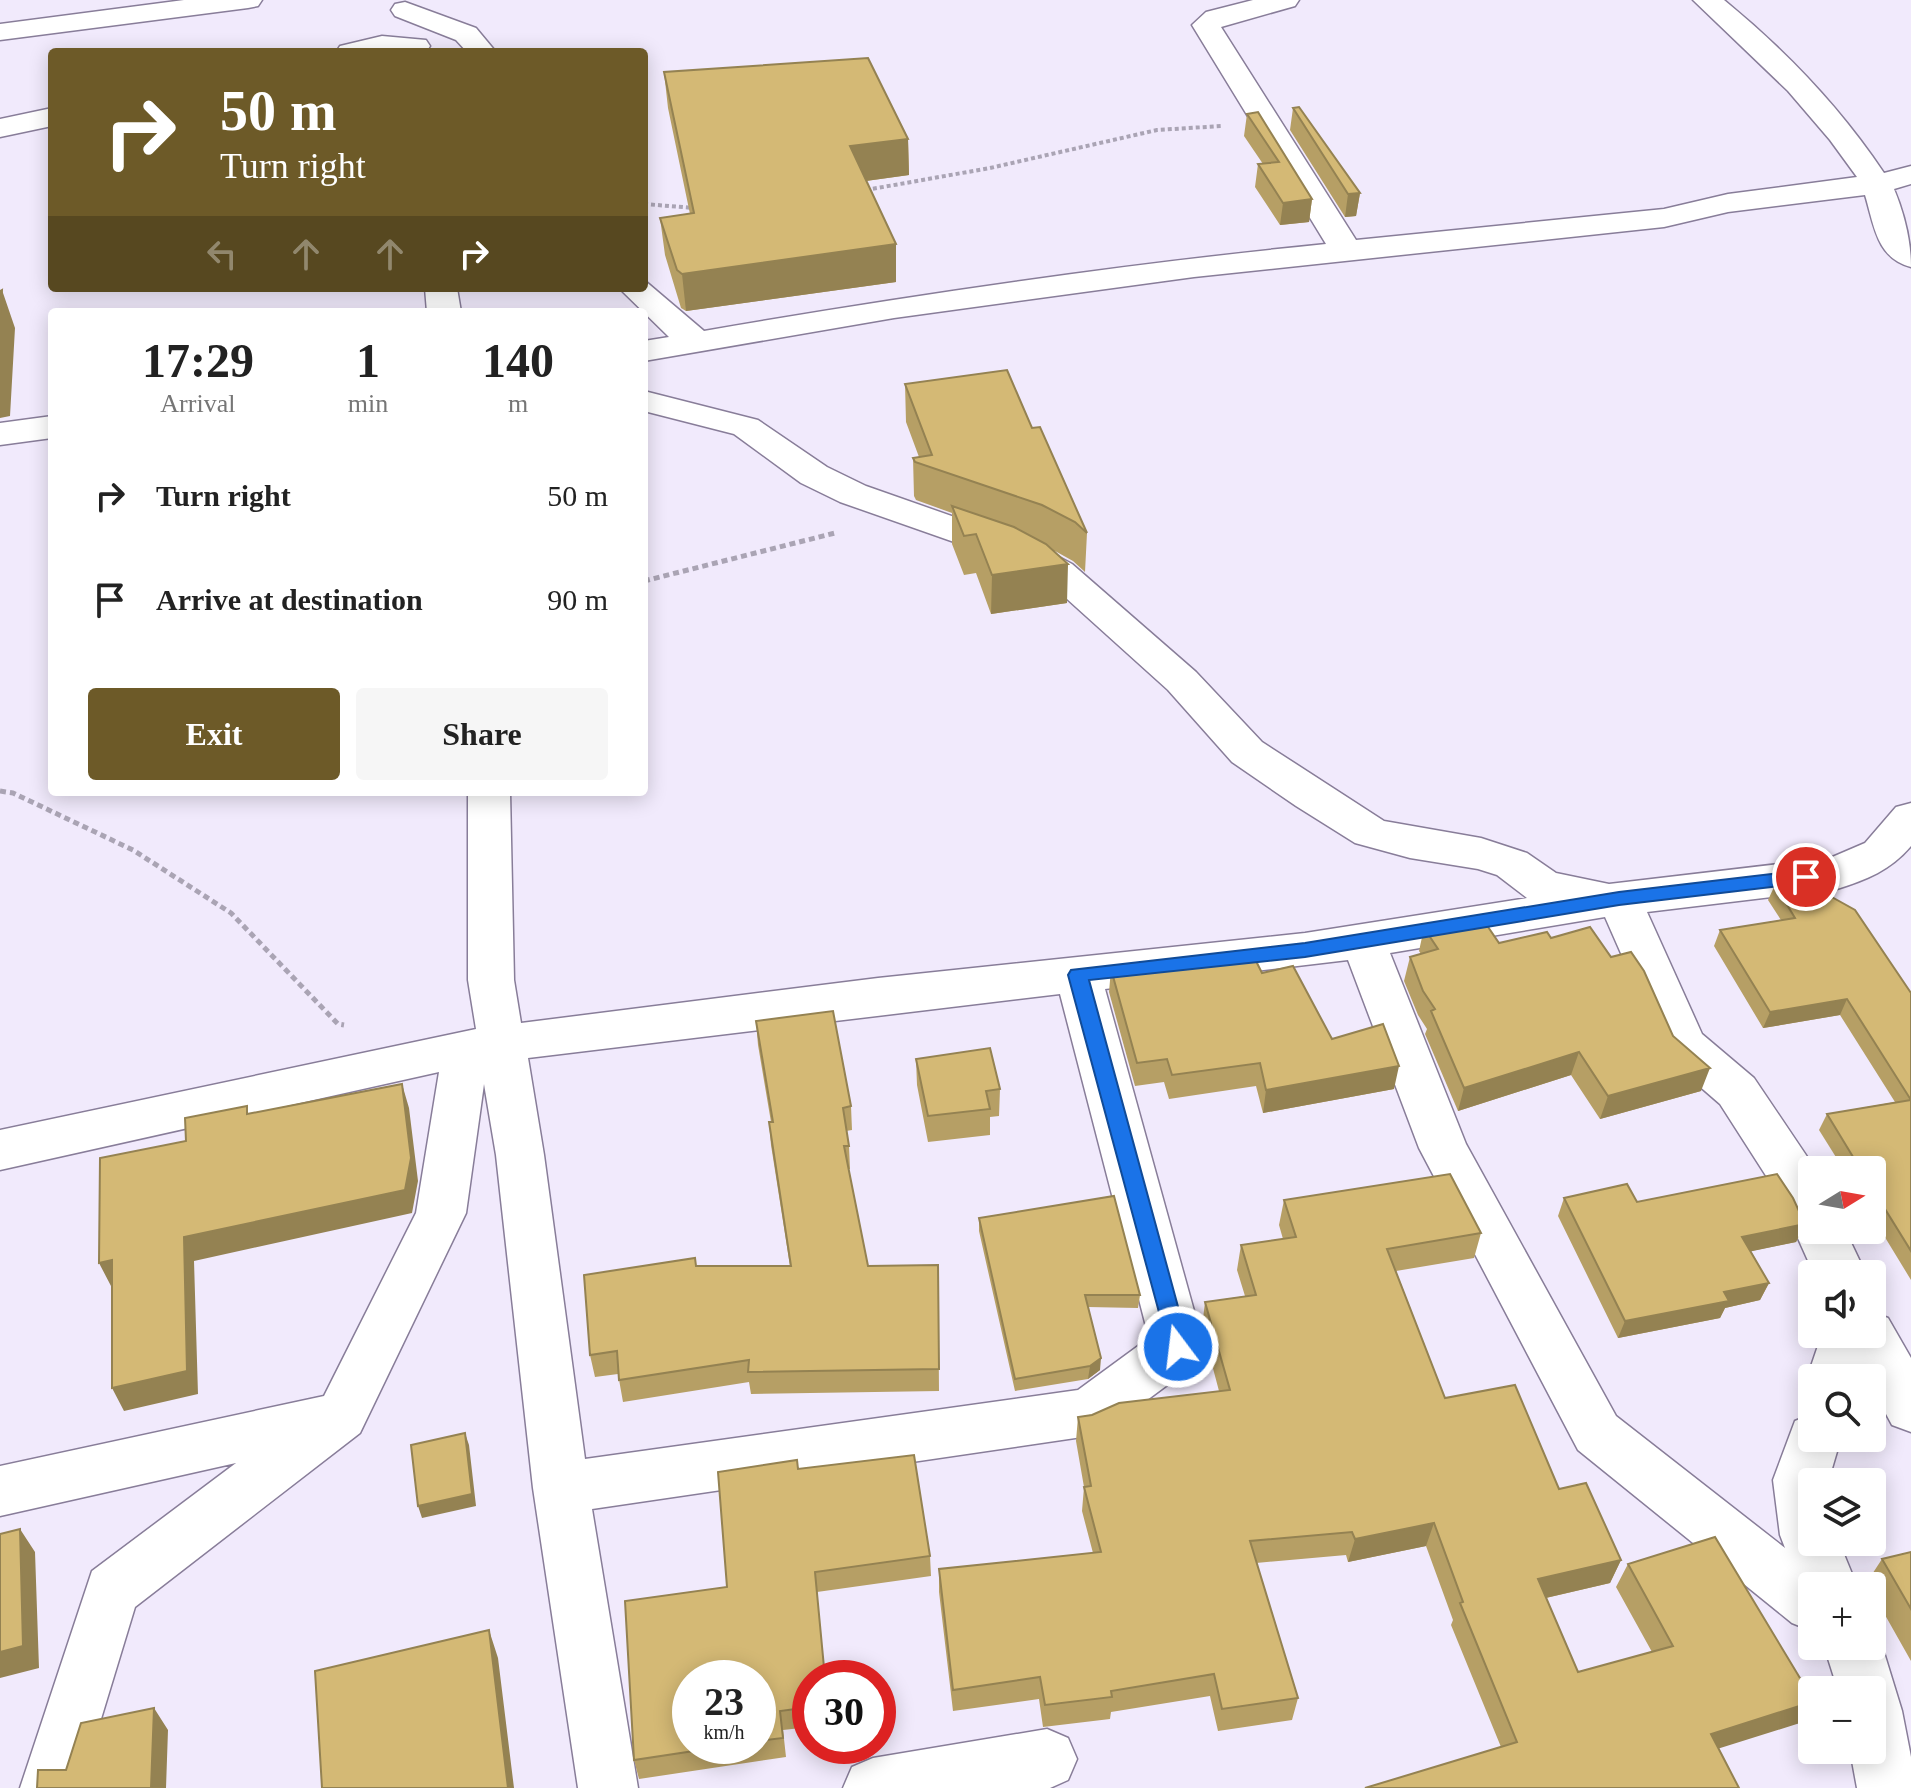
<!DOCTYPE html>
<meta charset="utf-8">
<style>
:root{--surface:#fff;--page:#f6f6f6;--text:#222;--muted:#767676;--accent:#6d5a28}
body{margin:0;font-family:Georgia,serif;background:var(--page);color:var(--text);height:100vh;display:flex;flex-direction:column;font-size:30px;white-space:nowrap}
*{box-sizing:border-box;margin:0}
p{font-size:26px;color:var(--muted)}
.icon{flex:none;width:44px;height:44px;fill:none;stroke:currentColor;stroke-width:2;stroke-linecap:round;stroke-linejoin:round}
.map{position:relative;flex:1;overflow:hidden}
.drawer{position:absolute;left:48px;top:308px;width:600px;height:488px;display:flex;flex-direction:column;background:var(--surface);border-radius:8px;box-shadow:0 4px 20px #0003}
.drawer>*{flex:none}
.hud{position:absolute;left:48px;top:48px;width:600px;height:244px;border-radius:8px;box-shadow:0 4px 20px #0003;background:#6d5a28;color:#fff;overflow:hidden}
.needle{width:52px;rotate:79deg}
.controls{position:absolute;left:1798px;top:1156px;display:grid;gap:16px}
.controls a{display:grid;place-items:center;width:88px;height:88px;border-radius:8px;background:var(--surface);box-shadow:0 4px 20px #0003;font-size:40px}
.speed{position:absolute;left:672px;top:1660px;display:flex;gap:16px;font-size:40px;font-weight:700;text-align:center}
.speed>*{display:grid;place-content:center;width:104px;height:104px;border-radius:50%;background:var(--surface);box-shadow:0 4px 20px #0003;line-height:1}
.speed small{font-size:20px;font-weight:400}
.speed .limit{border:12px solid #d22;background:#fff;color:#111}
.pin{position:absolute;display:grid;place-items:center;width:68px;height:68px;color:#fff;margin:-34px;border:4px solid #fff;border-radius:50%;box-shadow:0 2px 8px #0007}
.me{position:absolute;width:88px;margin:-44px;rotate:345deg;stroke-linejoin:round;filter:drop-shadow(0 0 6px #0008)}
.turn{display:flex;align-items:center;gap:28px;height:168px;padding:0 40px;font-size:36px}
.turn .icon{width:104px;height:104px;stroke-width:2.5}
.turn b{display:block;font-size:56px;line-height:68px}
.lanes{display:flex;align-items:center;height:76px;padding:0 40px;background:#0003;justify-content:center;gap:40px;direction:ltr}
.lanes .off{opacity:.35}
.eta{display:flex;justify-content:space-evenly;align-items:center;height:136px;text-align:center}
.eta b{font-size:48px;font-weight:600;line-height:56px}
.primary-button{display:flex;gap:16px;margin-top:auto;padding:16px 40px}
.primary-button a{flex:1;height:92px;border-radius:8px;background:var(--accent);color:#fff;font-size:32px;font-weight:600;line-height:92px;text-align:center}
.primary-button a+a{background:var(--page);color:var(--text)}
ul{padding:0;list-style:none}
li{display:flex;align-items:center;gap:24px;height:104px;padding:0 40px}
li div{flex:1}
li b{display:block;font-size:30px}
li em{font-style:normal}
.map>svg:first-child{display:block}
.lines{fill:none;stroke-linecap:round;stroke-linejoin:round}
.street-casing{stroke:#887d99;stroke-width:3}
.path-far1{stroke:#aaa4b4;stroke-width:4;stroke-dasharray:4 3;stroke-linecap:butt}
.path{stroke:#aaa4b4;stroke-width:5;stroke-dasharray:6 4;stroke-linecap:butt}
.street{fill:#fff;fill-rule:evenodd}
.wall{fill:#b69f65;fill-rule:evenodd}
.shaded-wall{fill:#948252}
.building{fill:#d4b975;stroke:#948252;stroke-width:2}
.route{fill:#1a73e8;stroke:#114b97;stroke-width:2}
</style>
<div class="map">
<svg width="1911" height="1788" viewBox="0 0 1911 1788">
<rect width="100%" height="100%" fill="#f1eafc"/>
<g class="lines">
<defs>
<path id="street" d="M184,0H262L258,6L248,8L0,40V24Z
M1253,0H1299L1295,6L1221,27L1356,240L1664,209L1728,194L1857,177L1830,140L1788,91L1693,0H1724C1785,50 1840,107 1884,173L1911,166V184L1894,189C1904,213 1911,241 1911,267C1876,258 1874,224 1865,195L1728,212L1664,227L1194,277L894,318L644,361V341L669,337L619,288H644V280L704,331C911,295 1118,265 1326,244L1192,25L1206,12Z
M405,2L476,28L496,52H467L456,40L395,16L391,10L395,4Z
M382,36L426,40L430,46L426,52H336L340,46Z
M52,108V126L0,137V119Z
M425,288H457L461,312H427Z
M644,391L758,420L827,467L866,486L1040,547L1072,564L1196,672L1262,742L1384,821L1481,838L1527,853L1556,873L1609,884L1830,858L1865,843L1896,807L1911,803V846C1891,870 1866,880 1837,889L1647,912L1702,1034L1754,1078L1816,1170H1812V1230H1845L1866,1274H1814L1779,1196L1720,1104L1667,1058L1605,917L1390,953L1466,1144L1616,1416L1785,1548L1780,1535L1773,1480L1795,1421L1812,1414V1438H1841L1828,1482H1812V1542H1839L1857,1586H1812V1631L1792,1623L1578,1450L1419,1148L1348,960L1105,989L1204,1347L1197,1363L1108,1429L1089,1436L592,1509L638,1788H578L533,1488L496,1155L484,1084L466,1213L360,1433L135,1607L80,1788H20L92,1571L236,1463L0,1516V1466L324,1396L416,1213L439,1072L0,1170V1130L476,1029L468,980V792H510L514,980L521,1023L878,978L1305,933L1527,898L1497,875L1478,869L1410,858L1355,843L1296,806L1232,762L1168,690L1046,580L1014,563L840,502L801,483L734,434L644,411ZM1060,994L1149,1338L1078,1390L585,1459L544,1155L528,1058Z
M52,416V438L0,445V423Z
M1872,1312L1888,1318L1911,1358V1432L1892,1425L1872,1388V1378H1867L1863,1371L1861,1378H1812V1388L1807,1378L1822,1334H1872Z
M1872,1626L1882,1646L1902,1711L1911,1757V1788H1857L1850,1750H1872V1690H1838L1824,1646H1872Z
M1047,1729L1068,1738L1077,1759L1068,1780L1050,1788H843L852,1767L873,1758Z"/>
</defs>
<use href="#street" class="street-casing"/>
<path class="path-far1" d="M866,190L990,168L1157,130L1222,126
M644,204L694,208"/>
<path class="path" d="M644,581L835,533
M0,791L13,793L133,850L231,913L338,1024L344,1025"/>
<use href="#street" class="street"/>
</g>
<path class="wall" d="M664,72L908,139L909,175L866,181L896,282L686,311L681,308L665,255L660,218L690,214L668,108Z
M1293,108L1360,193L1356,216L1345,217L1290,130Z
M1247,114L1312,199L1309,222L1280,225L1255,187L1258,164H1263L1244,136Z
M905,384L1032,428L1087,533L1085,572L1073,561L1055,551L1067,603L991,614L976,573L964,575L952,544V513L916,500L914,496L913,458L919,457L906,422Z
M1775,885L1911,993V1280L1872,1216V1170H1844L1819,1130L1827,1114L1895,1102L1840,1015L1763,1028L1714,946L1720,930L1781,920L1768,900Z
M1424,928L1499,943L1551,938L1611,957L1673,1036L1701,1091L1600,1119L1571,1075L1458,1111L1425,1034L1427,1029L1418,1015L1404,981L1410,957L1421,954L1419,951Z
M1111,969L1262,973L1332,1039L1394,1089L1263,1113L1256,1086L1169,1099L1164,1082L1135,1086L1109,992Z
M756,1021L851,1106L852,1130L846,1131L849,1146L850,1169H848L868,1266L938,1265L939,1391L751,1394L749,1382L623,1402L618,1374L595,1377L590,1355L697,1266H790L771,1145L769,1122H771L758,1045Z
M916,1059L1000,1089L999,1116L990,1117V1135L928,1142L917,1085Z
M1564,1198L1637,1202L1805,1224L1796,1242L1751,1251L1769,1283L1760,1300L1725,1308L1720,1318L1618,1338L1558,1216Z
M1284,1200L1481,1233L1474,1258L1396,1271L1445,1398L1559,1489L1621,1560L1610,1583L1546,1598L1578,1672L1652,1652L1616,1587L1628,1564L1812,1698V1705L1800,1723L1501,1747L1451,1625L1453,1620L1426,1546L1348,1562L1346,1555L1256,1563L1298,1698L1292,1720L1218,1731L1210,1696L1111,1712L1110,1719L1043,1727L1039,1699L953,1711L939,1592V1569L1093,1553L1082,1511L1084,1487L1076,1441L1078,1417L1219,1391L1202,1327L1205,1302L1245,1296L1237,1270L1241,1245L1283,1239L1279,1225Z
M979,1218L1140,1295L1138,1308L1088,1307L1100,1370L1088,1379L1015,1391L979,1231Z
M798,1469L930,1556L931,1576L817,1592L810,1678V1727L783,1730L786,1757L639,1779L634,1760L727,1587ZM758,1678V1746H690Z
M1911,1552V1661L1872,1592V1586H1869L1867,1582L1882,1559Z"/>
<path class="shaded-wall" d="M908,139L909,175L851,183L850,146Z
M1360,193L1356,216L1345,217L1348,194Z
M1312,199L1309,222L1280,225L1283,203Z
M896,244V282L686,311L682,274Z
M2,290L15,328L10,416L0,418V315Z
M1068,564L1067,603L991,614L992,575Z
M1847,999L1840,1015L1763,1028L1770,1012Z
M1579,1052L1571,1075L1458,1111L1464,1088Z
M1399,1066L1394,1089L1263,1113L1266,1090Z
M1710,1068L1701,1091L1600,1119L1608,1096Z
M402,1084L409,1108L418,1181L412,1213L194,1261L198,1394L124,1411L112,1388L184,1237Z
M1805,1224L1796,1242L1734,1255L1742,1237Z
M112,1260L124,1283L111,1286L99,1263Z
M1769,1283L1760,1300L1725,1308L1720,1318L1618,1338L1625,1321L1724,1292Z
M1101,1358L1100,1370L1088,1379L1090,1366Z
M465,1433L469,1445L476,1506L422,1518L418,1506Z
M1434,1523L1426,1546L1348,1562L1355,1539Z
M20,1529L35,1552L39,1668L0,1678V1652Z
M1621,1560L1610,1583L1528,1602L1538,1579Z
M489,1630L498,1658L514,1788H508Z
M1812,1702V1705L1800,1723L1698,1755L1711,1734Z
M154,1708L168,1730L166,1788H151Z"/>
<path class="building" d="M868,58L908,139L850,146L896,244L682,274L677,270L660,218L694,213L664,72Z
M1299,107L1360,193L1348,194L1293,108Z
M1258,112L1312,199L1283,203L1258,164L1279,162L1247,114Z
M2,290L0,315V291Z
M1007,370L1032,428L1040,427L1087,533L1075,522L1042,505L915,462L913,458L932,455L905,384Z
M952,506L1014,527L1046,544L1068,564L992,575L976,534L964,536Z
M1803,881L1855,910L1911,993V1251L1872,1188V1170H1861L1827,1114L1911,1100L1847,999L1770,1012L1720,930L1795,918L1775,885Z
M1482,918L1499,943L1547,932L1551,938L1590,927L1611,957L1631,952L1644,971L1673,1036L1710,1068L1608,1096L1579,1052L1464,1088L1431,1011L1435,1009L1423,991L1410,957L1438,949L1424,928Z
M1251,951L1262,973L1293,966L1332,1039L1383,1024L1399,1066L1266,1090L1260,1063L1172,1075L1167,1059L1137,1063L1111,969Z
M833,1011L851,1106L843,1108L849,1146H844L868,1266L938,1265L939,1369L748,1372L749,1360L619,1380L617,1351L590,1355L584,1275L695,1258L696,1266H791L769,1122H773L756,1021Z
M990,1048L1000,1089L986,1091L990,1109L928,1116L916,1059Z
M402,1084L411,1158L405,1190L184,1237L187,1371L112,1388V1260L99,1263L100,1158L186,1141L185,1118L247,1106V1114Z
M1450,1174L1481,1233L1387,1249L1445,1398L1515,1385L1559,1489L1586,1483L1621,1560L1538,1579L1578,1672L1673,1646L1628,1564L1715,1537L1812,1698V1702L1711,1734L1739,1788H1365L1517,1742L1460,1603L1463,1602L1434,1523L1355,1539L1352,1532L1250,1541L1298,1698L1222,1709L1214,1674L1111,1691L1112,1697L1045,1705L1040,1677L953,1690L939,1569L1101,1552L1084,1487L1091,1486L1078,1417L1092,1415L1119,1403L1230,1390L1205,1302L1256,1295L1241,1245L1296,1237L1284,1200Z
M1777,1174L1793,1198L1805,1224L1742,1237L1769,1283L1724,1292L1729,1301L1625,1321L1564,1198L1627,1184L1637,1202Z
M1114,1196L1140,1295H1085L1101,1358L1090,1366L1015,1379L979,1218Z
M465,1433L472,1494L418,1506L411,1445Z
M914,1455L930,1556L815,1572L825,1678H810V1707L780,1711L783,1738L758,1741V1678H690V1746H727L634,1760L625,1601L727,1587L718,1472L797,1460L798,1469Z
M20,1529L23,1646L0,1652V1534Z
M1911,1552V1609L1882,1559Z
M489,1630L508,1788H322L315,1671Z
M154,1708L151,1788H37L38,1770H66L81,1723Z"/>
<path class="route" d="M1806,870L1815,877L1806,883L1619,905L1305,957L1089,980L1189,1347L1185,1353L1178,1356L1170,1353L1068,975L1071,970L1305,943L1619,892Z"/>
</svg>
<div class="controls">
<a><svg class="needle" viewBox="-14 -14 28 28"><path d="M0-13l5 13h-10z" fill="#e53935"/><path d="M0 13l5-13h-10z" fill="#767676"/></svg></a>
<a><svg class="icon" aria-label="sound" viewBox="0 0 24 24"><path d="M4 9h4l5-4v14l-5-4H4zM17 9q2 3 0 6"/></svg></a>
<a><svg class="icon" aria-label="search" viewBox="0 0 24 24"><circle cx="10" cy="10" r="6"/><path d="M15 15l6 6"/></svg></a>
<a><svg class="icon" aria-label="layers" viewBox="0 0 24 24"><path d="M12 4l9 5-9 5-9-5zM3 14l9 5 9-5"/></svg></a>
<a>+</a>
<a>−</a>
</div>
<div class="speed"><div>23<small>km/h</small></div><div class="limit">30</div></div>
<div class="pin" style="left:1806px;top:877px;background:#d93025"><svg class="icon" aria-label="arrive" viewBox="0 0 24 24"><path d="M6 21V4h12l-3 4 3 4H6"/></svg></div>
<svg class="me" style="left:1178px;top:1347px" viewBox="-20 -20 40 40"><circle r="17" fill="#1a73e8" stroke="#fff" stroke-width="3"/><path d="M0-11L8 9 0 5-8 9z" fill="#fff"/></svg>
<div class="hud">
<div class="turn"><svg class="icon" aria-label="right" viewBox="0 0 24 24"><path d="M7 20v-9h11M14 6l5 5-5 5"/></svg><div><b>50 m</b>Turn right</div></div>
<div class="lanes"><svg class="icon off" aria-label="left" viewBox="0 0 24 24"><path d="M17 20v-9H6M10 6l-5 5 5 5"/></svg><svg class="icon off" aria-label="ahead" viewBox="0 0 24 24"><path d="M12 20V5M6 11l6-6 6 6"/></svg><svg class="icon off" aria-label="ahead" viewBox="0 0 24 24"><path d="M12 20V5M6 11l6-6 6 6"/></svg><svg class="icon" aria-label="right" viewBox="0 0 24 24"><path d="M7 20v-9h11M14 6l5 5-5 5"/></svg></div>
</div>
<section class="drawer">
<div class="eta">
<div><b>17:29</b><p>Arrival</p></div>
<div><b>1</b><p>min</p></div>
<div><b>140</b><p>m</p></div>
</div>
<ul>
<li><svg class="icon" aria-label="right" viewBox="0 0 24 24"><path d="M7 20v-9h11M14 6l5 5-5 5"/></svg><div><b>Turn right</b></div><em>50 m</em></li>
<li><svg class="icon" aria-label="arrive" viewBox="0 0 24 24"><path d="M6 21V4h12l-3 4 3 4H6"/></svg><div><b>Arrive at destination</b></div><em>90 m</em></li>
</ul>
<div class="primary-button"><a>Exit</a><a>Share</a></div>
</section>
</div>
